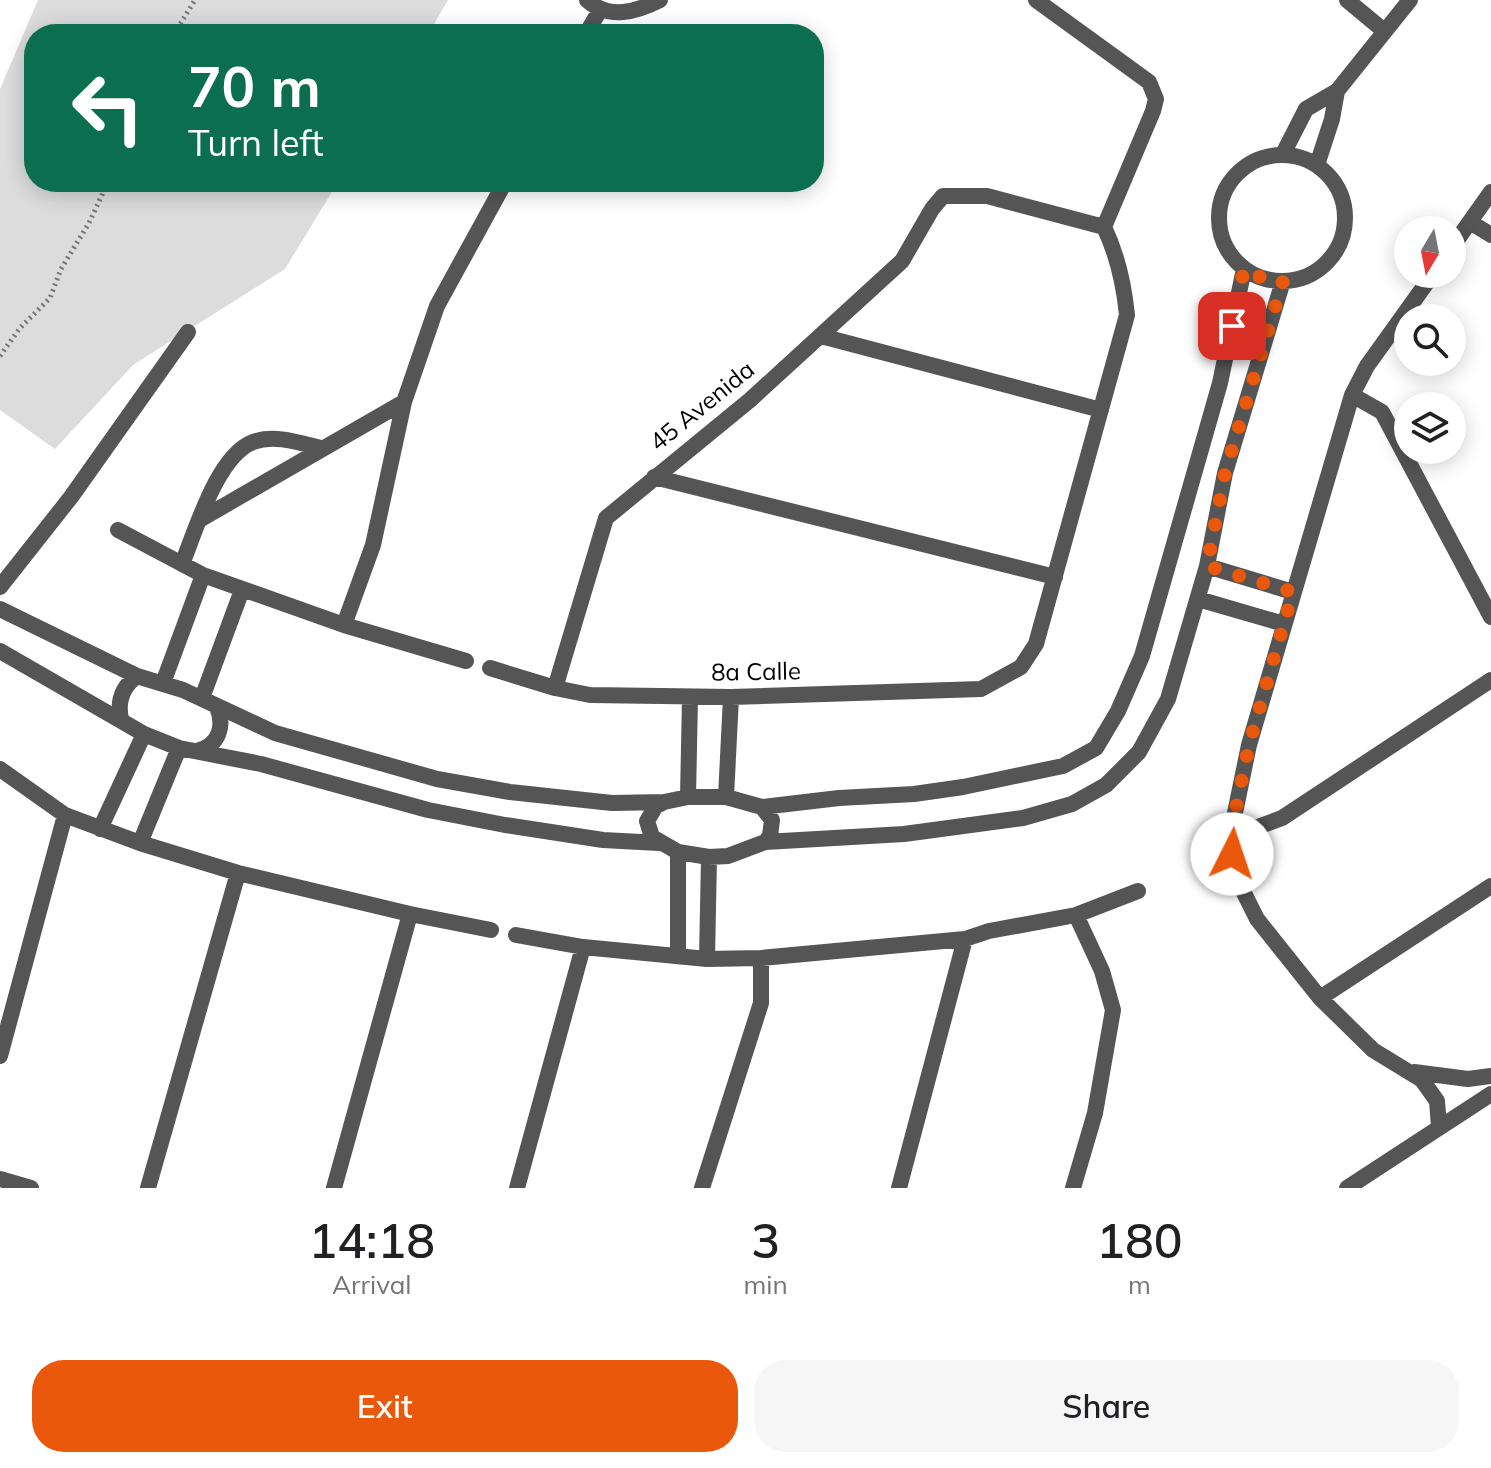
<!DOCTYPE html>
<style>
:root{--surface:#fff;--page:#f6f6f6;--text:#202124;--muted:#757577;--accent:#ea580c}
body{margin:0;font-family:Mulish,sans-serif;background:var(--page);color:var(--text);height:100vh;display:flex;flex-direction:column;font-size:30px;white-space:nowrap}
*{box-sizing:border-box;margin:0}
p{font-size:26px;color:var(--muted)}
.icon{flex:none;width:44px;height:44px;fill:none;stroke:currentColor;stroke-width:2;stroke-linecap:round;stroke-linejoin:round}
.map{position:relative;height:1188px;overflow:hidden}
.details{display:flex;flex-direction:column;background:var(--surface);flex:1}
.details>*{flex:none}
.banner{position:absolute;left:24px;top:24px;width:800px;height:168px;border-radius:32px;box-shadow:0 4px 20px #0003;background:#0b6e4f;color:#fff;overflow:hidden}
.needle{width:52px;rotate:190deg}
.controls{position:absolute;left:1394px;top:216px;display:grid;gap:16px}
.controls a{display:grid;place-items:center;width:72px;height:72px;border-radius:50%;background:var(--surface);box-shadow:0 4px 20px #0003;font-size:40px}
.pin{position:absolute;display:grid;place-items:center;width:68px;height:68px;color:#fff;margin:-34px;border-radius:16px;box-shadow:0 4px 12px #0006}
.me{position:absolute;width:88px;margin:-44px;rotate:4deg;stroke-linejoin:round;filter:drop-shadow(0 0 6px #0008)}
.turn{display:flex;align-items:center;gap:28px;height:168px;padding:0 32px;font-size:36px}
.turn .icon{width:104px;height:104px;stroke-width:2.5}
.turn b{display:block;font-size:56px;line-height:68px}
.eta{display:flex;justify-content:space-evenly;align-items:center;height:136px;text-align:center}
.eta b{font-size:48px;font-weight:600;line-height:56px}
.action{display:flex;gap:16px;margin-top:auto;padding:16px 32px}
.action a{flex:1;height:92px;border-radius:32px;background:var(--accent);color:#fff;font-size:32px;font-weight:600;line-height:92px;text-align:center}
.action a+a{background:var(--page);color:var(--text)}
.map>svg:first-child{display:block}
.green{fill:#dcdcdc}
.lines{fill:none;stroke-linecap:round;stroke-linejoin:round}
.path{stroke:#777;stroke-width:5;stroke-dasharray:2 4;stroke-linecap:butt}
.street{stroke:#555;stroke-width:16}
.route{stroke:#ea580c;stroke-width:14;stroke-dasharray:0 25.2}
.labels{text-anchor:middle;stroke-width:7;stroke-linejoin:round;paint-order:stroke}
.street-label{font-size:24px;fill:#000;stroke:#fff}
</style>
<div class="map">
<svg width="1491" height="1188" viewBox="0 0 1491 1188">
<rect width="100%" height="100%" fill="#fff"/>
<path class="green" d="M38,0H448L428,34H34V182H338L285,269L133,365L55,449L0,410V89Z"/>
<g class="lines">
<path class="path" d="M174,34L195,0
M0,356L20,328L50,298L61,269L89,223L108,182"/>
<path class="street" d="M587,0C609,20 636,12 660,0
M1347,0L1383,30
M586,34L600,10
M1283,154L1306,109L1337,91L1410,0
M1219 218a63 63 0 1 1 126 0a63 63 0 1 1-126 0Z
M1317,165L1332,119L1337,91
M1470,222L1491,235
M1452,247L1491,192
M1433,274L1367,366L1352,395L1249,745L1230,837L1232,854L1241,887L1257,919L1320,998L1373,1050L1422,1080L1437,1101L1439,1127
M821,336L1101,410
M1352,395L1382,412L1491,617
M654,477L1055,577
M201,519L404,402
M118,530L203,575L344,625L466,661
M182,564C196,530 217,456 253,442C275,434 300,443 321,448
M1207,566L1293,592
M0,587L71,497L188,332
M1198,599L1284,624
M0,609L137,676L183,690L275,733L437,779L510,792L612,803L664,802L688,797H726L762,807L839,798L914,794L963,787L1063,766L1096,748L1118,711L1142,656L1220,383L1244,269
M344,625L373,545L404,402L437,306L505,182
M0,651L144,734L179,748L261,764L428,810L505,825L603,840L659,843
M490,668L555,688L590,695L731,697L981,689L1021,667L1036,644L1127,315C1124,285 1117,254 1104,227L1153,111L1156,99L1149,82L1036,0
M163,683L203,575
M555,688L606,518L750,400L902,261L932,209L943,196H987L1104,227
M202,698L242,590
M121,719C117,701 122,687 137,676
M197,751C219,745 225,727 217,707
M0,769L65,815L140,843L238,873L410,914L491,930
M688,797L690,698
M726,797L731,697
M664,802L656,806L647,821L652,837L678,852L709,857L728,856L765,842L904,834L1023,818L1072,804L1106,785L1139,752L1168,699L1207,566L1225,473L1283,281
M762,807L772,820L770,836L765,842
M100,829L144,734
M1230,837L1282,818L1491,680
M140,843L179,748
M516,935L583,947L707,959L761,958L965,939L989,931L1076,915L1138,891
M678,956V852
M707,959L709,857
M1320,998L1491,886
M0,1056L65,815
M1414,1072L1468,1079L1491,1076
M0,1179L31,1188
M148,1188L238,873
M334,1188L410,914
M517,1188L583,947
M702,1188L761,1003V958
M899,1188L965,939
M1073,1188L1095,1113L1113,1010L1102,971L1076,915
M1347,1188L1491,1094"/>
</g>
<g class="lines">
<path class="route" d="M1232,326L1244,269L1262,278L1283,281L1225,473L1207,566L1293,592L1249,745L1230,837L1232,854"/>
</g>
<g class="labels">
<g class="street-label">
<text transform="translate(702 406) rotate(-39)" y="8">45 Avenida</text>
<text transform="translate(756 672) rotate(-1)" y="8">8a Calle</text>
</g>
</g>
</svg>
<div class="controls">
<a><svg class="needle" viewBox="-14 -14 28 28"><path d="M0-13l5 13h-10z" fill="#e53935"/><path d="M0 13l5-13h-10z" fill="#757577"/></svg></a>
<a><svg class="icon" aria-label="search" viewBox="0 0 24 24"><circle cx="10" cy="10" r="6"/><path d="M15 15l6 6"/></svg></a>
<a><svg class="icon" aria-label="layers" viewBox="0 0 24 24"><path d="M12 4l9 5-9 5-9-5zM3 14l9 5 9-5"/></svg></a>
</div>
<div class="pin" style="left:1232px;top:326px;background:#d93025"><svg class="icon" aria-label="arrive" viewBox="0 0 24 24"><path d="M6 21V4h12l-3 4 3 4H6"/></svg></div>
<svg class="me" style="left:1232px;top:854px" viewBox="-20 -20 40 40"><circle r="19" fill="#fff"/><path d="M0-13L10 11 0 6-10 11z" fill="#ea580c"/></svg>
<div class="banner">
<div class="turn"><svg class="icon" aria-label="left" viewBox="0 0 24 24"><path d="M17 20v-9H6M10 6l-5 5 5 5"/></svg><div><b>70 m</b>Turn left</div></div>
</div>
</div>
<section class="details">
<div class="eta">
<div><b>14:18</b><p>Arrival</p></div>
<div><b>3</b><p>min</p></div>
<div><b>180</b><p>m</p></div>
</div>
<div class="action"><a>Exit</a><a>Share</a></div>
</section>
